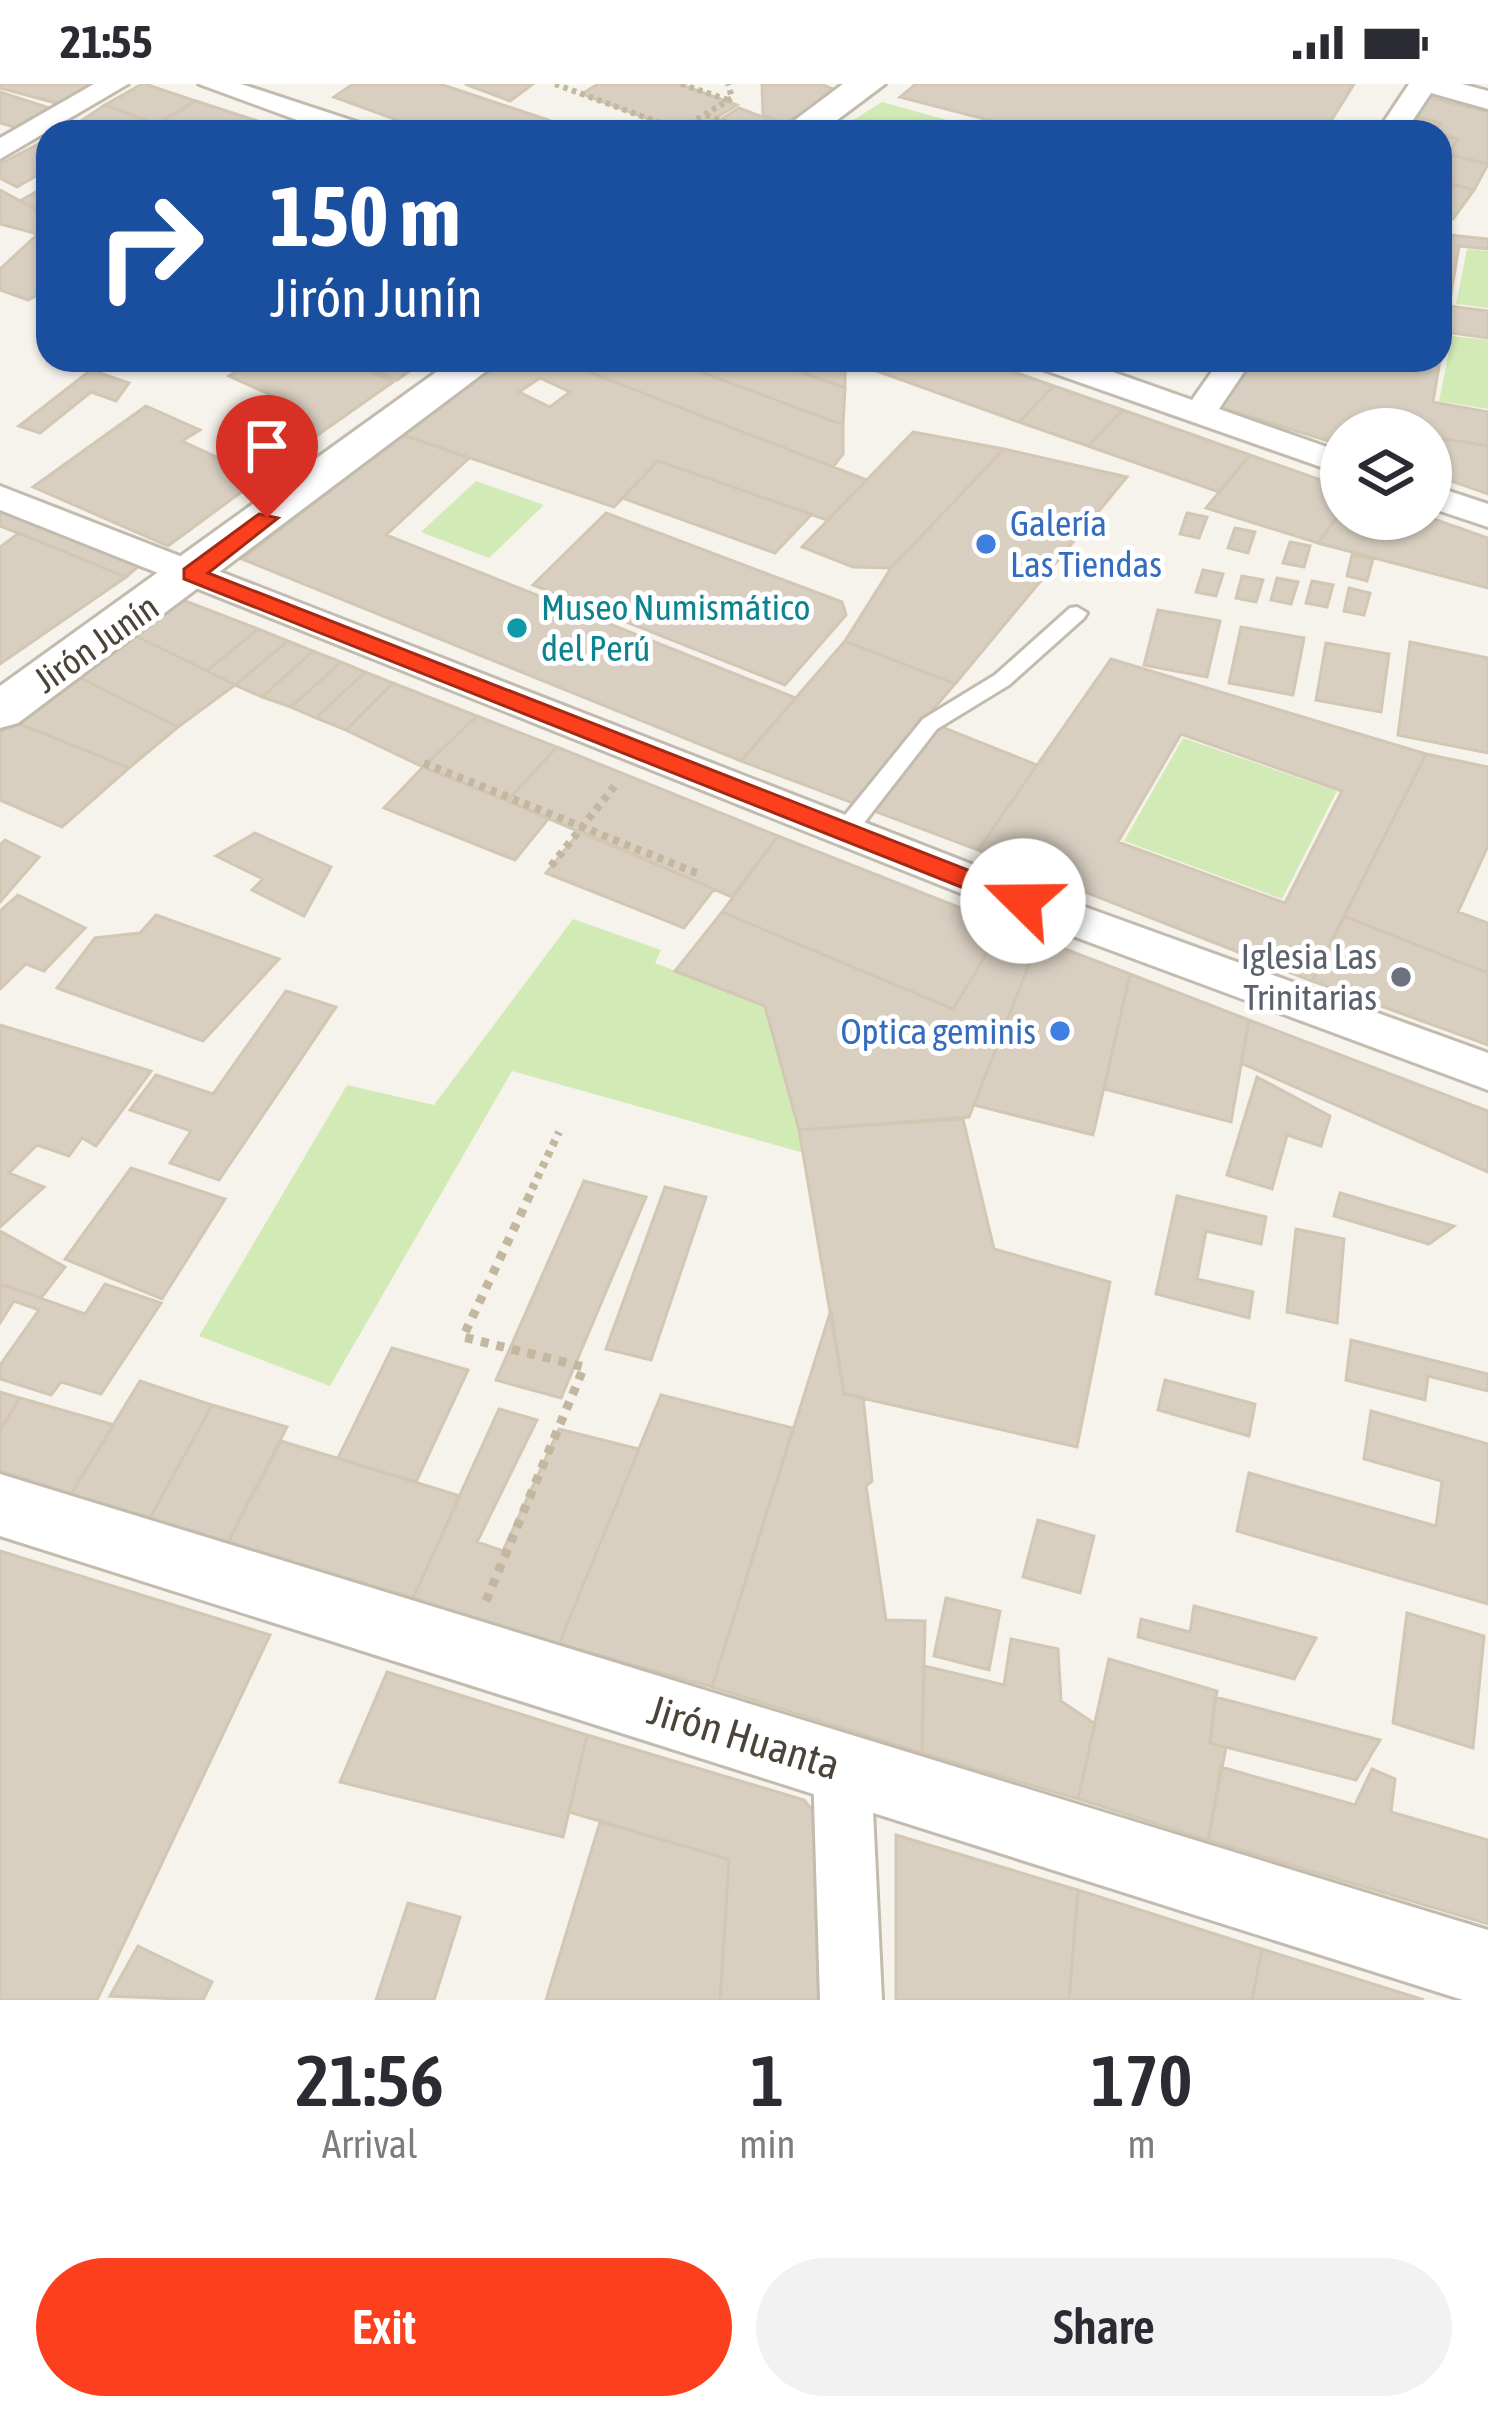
<!DOCTYPE html>
<meta charset="utf-8">
<style>
:root{--surface:#fff;--page:#f2f2f3;--text:#2b2b33;--muted:#7c7c81;--accent:#fc3f1d}
body{margin:0;font-family:"Asap Condensed",sans-serif;background:var(--page);color:var(--text);height:100vh;display:flex;flex-direction:column;font-size:45px;white-space:nowrap}
*{box-sizing:border-box;margin:0}
p{font-size:39px;color:var(--muted)}
.icon{flex:none;width:66px;height:66px;fill:none;stroke:currentColor;stroke-width:2;stroke-linecap:round;stroke-linejoin:round}
.map{position:relative;height:1916px;overflow:hidden}
.sheet{display:flex;flex-direction:column;background:var(--surface);flex:1}
.sheet>*{flex:none}
.guide{position:absolute;left:36px;top:36px;width:1416px;height:252px;border-radius:36px;box-shadow:0 3px 9px #0004;background:#1a4fa0;color:#fff;overflow:hidden}
.buttons{position:absolute;left:1320px;top:324px;display:grid;gap:24px}
.buttons a{display:grid;place-items:center;width:132px;height:132px;border-radius:50%;background:var(--surface);box-shadow:0 3px 9px #0004;font-size:60px}
.pin{position:absolute;display:grid;place-items:center;width:102px;height:102px;color:#fff;margin:-123px -51px;border-radius:50% 50% 50% 0;rotate:-45deg;box-shadow:0 0 12px #0007}
.pin .icon{rotate:45deg}
.me{position:absolute;width:132px;margin:-66px;rotate:292deg;stroke-linejoin:round;filter:drop-shadow(0 0 9px #0008)}
.turn{display:flex;align-items:center;gap:42px;height:252px;padding:0 36px;font-size:54px}
.turn .icon{width:156px;height:156px;stroke-width:2.5}
.turn b{display:block;font-size:84px;line-height:102px}
.eta{display:flex;justify-content:space-evenly;align-items:center;height:204px;text-align:center}
.eta b{font-size:72px;font-weight:600;line-height:84px}
.primary-button{display:flex;gap:24px;margin-top:auto;padding:24px 36px}
.primary-button a{flex:1;height:138px;border-radius:72px;background:var(--accent);color:#fff;font-size:48px;font-weight:600;line-height:138px;text-align:center}
.primary-button a+a{background:var(--page);color:var(--text)}
.status{display:flex;justify-content:space-between;align-items:center;height:84px;padding:0 60px;background:var(--surface);direction:ltr}
.status svg{height:33px;fill:currentColor}
.map>svg:first-child{display:block}
.green{fill:#d2eab5}
.building{fill:#d8cfc1;stroke:#d3c7b4;stroke-width:3;fill-rule:evenodd}
.lines{fill:none;stroke-linecap:round;stroke-linejoin:round}
.service-casing{stroke:#c2bbae;stroke-width:6}
.minor-casing{stroke:#c2bbae;stroke-width:6}
.tertiary-casing{stroke:#c2bbae;stroke-width:6}
.path-far2{stroke:#c4b79f;stroke-width:6;stroke-dasharray:4.5 4.5;stroke-linecap:butt}
.path-far1{stroke:#c4b79f;stroke-width:8;stroke-dasharray:6 6;stroke-linecap:butt}
.path{stroke:#c4b79f;stroke-width:9;stroke-dasharray:8 8;stroke-linecap:butt}
.service{fill:#fff;fill-rule:evenodd}
.minor{fill:#fff;fill-rule:evenodd}
.tertiary{fill:#fff;fill-rule:evenodd}
.route{fill:#fc3f1d;stroke:#a42913;stroke-width:3}
.shop-dot{fill:#3f7fe0;stroke:#fff;stroke-width:4.5}
.culture-dot{fill:#0f9aa8;stroke:#fff;stroke-width:4.5}
.worship-dot{fill:#6b7280;stroke:#fff;stroke-width:4.5}
.labels{text-anchor:middle;stroke-width:10;stroke-linejoin:round;paint-order:stroke}
.shop-label{font-size:36px;fill:#366cbe;stroke:#fff;text-anchor:start}
.culture-label{font-size:36px;fill:#0d838f;stroke:#fff;text-anchor:start}
.street-label{font-size:36px;fill:#4b4439;stroke:#fff}
.worship-label{font-size:36px;fill:#5b616d;stroke:#fff;text-anchor:end}
.near-street-label{font-size:42px;fill:#4b4439;stroke:#fff}
</style>
<div class="status"><b>21:55</b><svg viewBox="0 0 49 12"><path d="M0 12V9h3v3zM5 12V6h3v6zM10 12V3h3v9zM15 12V0h3v12zM26 1h20v11H26zM47 4h2v5h-2z"/></svg></div>
<div class="map">
<svg width="1488" height="1916" viewBox="0 0 1488 1916">
<rect width="100%" height="100%" fill="#f6f3ec"/>
<path class="green" d="M882,18L990,48H834Z
M1467,165L1488,167V224L1456,220Z
M1452,252L1488,256V325L1439,317Z
M476,397L544,421L489,474L421,448Z
M1183,654L1337,707L1282,815L1124,757Z
M573,835L661,866L655,879L765,922L804,1069L512,987L330,1302L199,1252L347,1001L434,1021Z"/>
<path class="building" d="M94,0L64,21L0,4L1,0Z
M142,0H145L196,17L156,40L105,21Z
M353,0H440L548,36L529,48H430L334,13Z
M465,0H533L510,17Z
M598,0H680L737,21L693,48H683L582,10Z
M821,0L840,8L790,42L763,31L762,0Z
M916,0H1354L1324,48H1034L900,13Z
M0,8L49,24L17,44L0,39Z
M1427,13L1488,28V80L1448,70L1458,55L1435,48L1441,39L1414,32Z
M196,17L291,48H176L156,40Z
M105,21L156,40L143,48H90L75,41Z
M739,24L789,43L781,48H701Z
M1414,32L1441,39L1435,48H1404Z
M1440,50L1458,55L1448,70L1488,80L1474,106L1440,97Z
M48,55V85L17,103L0,94V80Z
M1440,97L1474,106L1453,135L1440,131Z
M48,101V126L42,129L20,117Z
M0,106L48,132V205L28,216L0,206V185L38,150L0,140Z
M1440,150L1488,155V165L1459,162L1433,318L1488,328V362L1433,353L1431,360V345H1341V361L1216,322L1247,276H1440Z
M1449,222L1488,227V254L1445,248Z
M253,276H345L393,298L285,374L251,358L273,344L249,333L277,314L229,292Z
M348,276H425L397,296Z
M500,276H558L867,396L827,436L658,377L614,423L403,351ZM540,294L570,308L550,323L519,308Z
M558,276H669L843,341V370L833,383Z
M669,276H768L845,304L843,341Z
M768,276H845V304Z
M846,276H980L1054,302L1019,338Z
M91,286L129,299L116,317L91,308L40,349L19,342Z
M1054,302L1123,326L1088,362L1019,338Z
M146,322L200,346L182,357L225,377L247,363L278,381L168,462L33,403Z
M1123,326L1250,371L1219,408L1088,362Z
M913,348L1004,365L891,484L853,483L802,463Z
M403,351L469,374L386,451L796,614L741,677L242,475Z
M1433,353L1488,362V410L1431,390Z
M1004,365L1127,393L955,600L845,557L891,484Z
M1250,371L1341,403V428L1318,459L1206,424Z
M658,377L812,430L775,469L622,414Z
M0,424L141,480L126,493L0,442Z
M1341,428V435L1431,434L1488,454V504L1318,459Z
M606,429L842,518L846,531L785,601L533,501Z
M1187,429L1207,433L1199,454L1180,450Z
M1235,444L1255,448L1248,469L1228,464Z
M19,449L126,493L0,580V463Z
M1290,458L1310,462L1304,483L1283,479Z
M1352,471L1373,475L1367,497L1347,492Z
M1203,486L1223,490L1216,512L1196,508Z
M1242,492L1263,496L1256,518L1236,514Z
M1277,494L1298,498L1291,520L1271,516Z
M1312,497L1333,501L1327,523L1306,519Z
M1349,504L1370,509L1364,531L1344,527Z
M180,515L258,545L207,587L132,550Z
M1158,526L1220,537L1207,593L1144,581Z
M1241,543L1304,554L1293,611L1229,599Z
M258,545L288,557L235,601L207,587Z
M132,550L235,601L178,643L77,592Z
M288,557L313,567L262,613L235,601Z
M845,557L955,600L924,636L1037,681L978,766L741,677Z
M1410,558L1488,574V669L1398,651Z
M1326,559L1389,570L1381,628L1316,616Z
M313,567L341,578L291,623L262,613Z
M1111,575L1426,670L1312,897L978,766ZM1181,650L1342,707L1285,819L1118,758Z
M341,578L365,588L316,634L291,623Z
M365,588L393,599L346,646L316,634Z
M77,592L178,643L129,684L15,638Z
M393,599L477,632L423,683L346,646Z
M477,632L557,663L507,717L423,683Z
M15,638L129,684L62,743L0,716V649Z
M557,663L778,752L732,813L507,717Z
M1426,670L1488,683V762L1458,828L1488,839V889L1344,832Z
M423,683L549,734L515,776L384,724Z
M580,747L714,805L684,844L546,789Z
M255,749L331,783L304,832L252,806L263,795L216,772Z
M778,752L1004,841L953,925L722,828Z
M5,756L39,773L0,818V761Z
M18,811L85,844L44,887L26,880L0,905V827Z
M722,828L953,925L1004,841L1039,855L969,1033L799,1046L765,922L675,887Z
M156,831L279,875L203,957L57,904L95,854L140,849Z
M1344,832L1488,889V961L1312,897Z
M1039,855L1130,890L1093,1051L974,1021Z
M1130,890L1249,936L1231,1038L1104,1005Z
M286,907L336,923L219,1096L170,1079L191,1047L130,1026L156,991L213,1010Z
M1249,936L1488,1027V1088L1241,979Z
M0,941L151,987L96,1062L82,1054L69,1072L37,1061L9,1089L44,1103L0,1143Z
M1257,993L1330,1032L1321,1062L1287,1051L1272,1105L1227,1091Z
M963,1035L994,1165L1110,1198L1077,1363L844,1310L799,1046Z
M131,1084L225,1115L162,1215L65,1175Z
M584,1097L646,1113L561,1314L496,1296Z
M665,1103L706,1113L651,1276L606,1265Z
M1340,1109L1454,1142L1429,1160L1334,1132Z
M1177,1112L1266,1133L1261,1160L1206,1147L1197,1195L1253,1208L1249,1234L1156,1210Z
M1296,1145L1344,1155L1337,1239L1287,1228Z
M0,1147L65,1183L41,1214L0,1200Z
M0,1200L85,1230L105,1200L161,1219L101,1310L61,1298L51,1311L0,1295V1281L39,1226L14,1217L0,1239Z
M831,1226L844,1310L863,1313L872,1397L866,1402L886,1536L925,1537L922,1669L712,1603Z
M1351,1256L1488,1290V1307L1428,1292L1425,1316L1346,1296Z
M392,1264L468,1286L416,1398L338,1374Z
M1165,1296L1255,1320L1249,1352L1158,1326Z
M140,1297L212,1321L150,1434L71,1410Z
M0,1308L20,1314L0,1346Z
M661,1311L793,1344L712,1603L559,1560Z
M20,1314L114,1341L71,1410L0,1387V1346Z
M212,1321L287,1343L228,1458L150,1434Z
M499,1325L537,1336L477,1458L503,1467L559,1345L639,1365L559,1560L413,1514Z
M1371,1327L1488,1360V1520L1237,1447L1249,1389L1436,1442L1442,1397L1364,1375Z
M281,1357L460,1412L413,1514L228,1458Z
M1038,1436L1094,1452L1080,1509L1023,1493Z
M0,1467L270,1551L97,1916H0Z
M946,1514L1000,1527L989,1586L934,1572Z
M1194,1522L1316,1554L1294,1595L1138,1553L1141,1535L1190,1548Z
M1407,1529L1484,1552L1473,1664L1393,1639Z
M1011,1555L1058,1565L1061,1617L1095,1640L1078,1715L922,1669L924,1582L1004,1601Z
M1109,1575L1217,1607L1210,1659L1226,1663L1208,1756L1078,1715Z
M387,1588L587,1651L563,1753L340,1698Z
M1215,1613L1380,1656L1356,1696L1210,1659Z
M587,1651L804,1716L828,1745L830,1916H720L729,1775L569,1728Z
M1221,1683L1355,1721L1372,1685L1395,1695L1391,1728L1488,1756V1840L1208,1756Z
M600,1738L729,1775L720,1916H546Z
M896,1751L1078,1806L1069,1916H896Z
M1078,1806L1262,1865L1252,1916H1069Z
M408,1819L460,1833L434,1916H376Z
M138,1862L212,1898L203,1916L110,1912Z
M1262,1865L1424,1916H1252Z"/>
<g class="lines">
<defs>
<path id="service" d="M1077,523L1087,529L1084,534L1009,601L937,645L853,753H837L834,747L837,741L923,635L995,591L1070,524Z"/>
<path id="minor" d="M94,0H128L0,75V54Z
M199,0H241L369,42L373,48H330Z
M1409,0H1462L1488,7V25L1431,9L1405,48H1377Z
M1032,276H1079L1192,316L1220,276H1252L1219,325L1341,368V390L1036,283Z
M1431,401L1488,420V443L1431,424Z
M0,402L1038,806L1488,969V1006L1008,828L0,426Z
M842,1655L862,1664L871,1684L882,1916H820L813,1684L822,1664Z"/>
<path id="tertiary" d="M843,0H885L821,48H779Z
M453,276H501L18,639L0,644V602Z
M0,1390L1488,1846V1916H1463L0,1452Z"/>
</defs>
<use href="#service" class="service-casing"/>
<use href="#minor" class="minor-casing"/>
<use href="#tertiary" class="tertiary-casing"/>
<path class="path-far2" d="M555,0L679,46L732,14L728,0
M681,0L728,16
M706,31L751,48"/>
<path class="path-far1" d="M424,679L699,790
M551,782L617,699
M532,1105L559,1048"/>
<path class="path" d="M486,1517L584,1283L463,1253L534,1102"/>
<use href="#service" class="service"/>
<use href="#minor" class="minor"/>
<use href="#tertiary" class="tertiary"/>
</g>
<path class="route" d="M259,430L278,434L208,489L1032,811L1036,817L1032,824H1014L184,495V485Z"/>
<g class="shop-dot">
<circle cx="986" cy="460" r="12"/>
<circle cx="1060" cy="947" r="12"/>
</g>
<circle class="culture-dot" cx="517" cy="544" r="12"/>
<circle class="worship-dot" cx="1401" cy="893" r="12"/>
<g class="labels">
<g class="shop-label">
<text x="1010" y="452">Galería<tspan x="1010" dy="41">Las Tiendas</tspan></text>
<text x="1036" y="960" text-anchor="end">Optica geminis</text>
</g>
<g class="culture-label">
<text x="541" y="536">Museo Numismático<tspan x="541" dy="41">del Perú</tspan></text>
</g>
<g class="street-label">
<text transform="translate(96 559) rotate(-35)" y="13">Jirón Junín</text>
</g>
<g class="worship-label">
<text x="1377" y="885">Iglesia Las<tspan x="1377" dy="41">Trinitarias</tspan></text>
</g>
<g class="near-street-label">
<text transform="translate(744 1653) rotate(17)" y="15">Jirón Huanta</text>
</g>
</g>
</svg>
<div class="buttons">
<a><svg class="icon" aria-label="layers" viewBox="0 0 24 24"><path d="M12 4l9 5-9 5-9-5zM3 14l9 5 9-5"/></svg></a>
</div>
<div class="pin" style="left:267px;top:434px;background:#d93025"><svg class="icon" aria-label="arrive" viewBox="0 0 24 24"><path d="M6 21V4h12l-3 4 3 4H6"/></svg></div>
<svg class="me" style="left:1023px;top:817px" viewBox="-20 -20 40 40"><circle r="19" fill="#fff"/><path d="M0-13L10 11 0 6-10 11z" fill="#fc3f1d"/></svg>
<div class="guide">
<div class="turn"><svg class="icon" aria-label="right" viewBox="0 0 24 24"><path d="M7 20v-9h11M14 6l5 5-5 5"/></svg><div><b>150 m</b>Jirón Junín</div></div>
</div>
</div>
<section class="sheet">
<div class="eta">
<div><b>21:56</b><p>Arrival</p></div>
<div><b>1</b><p>min</p></div>
<div><b>170</b><p>m</p></div>
</div>
<div class="primary-button"><a>Exit</a><a>Share</a></div>
</section>
